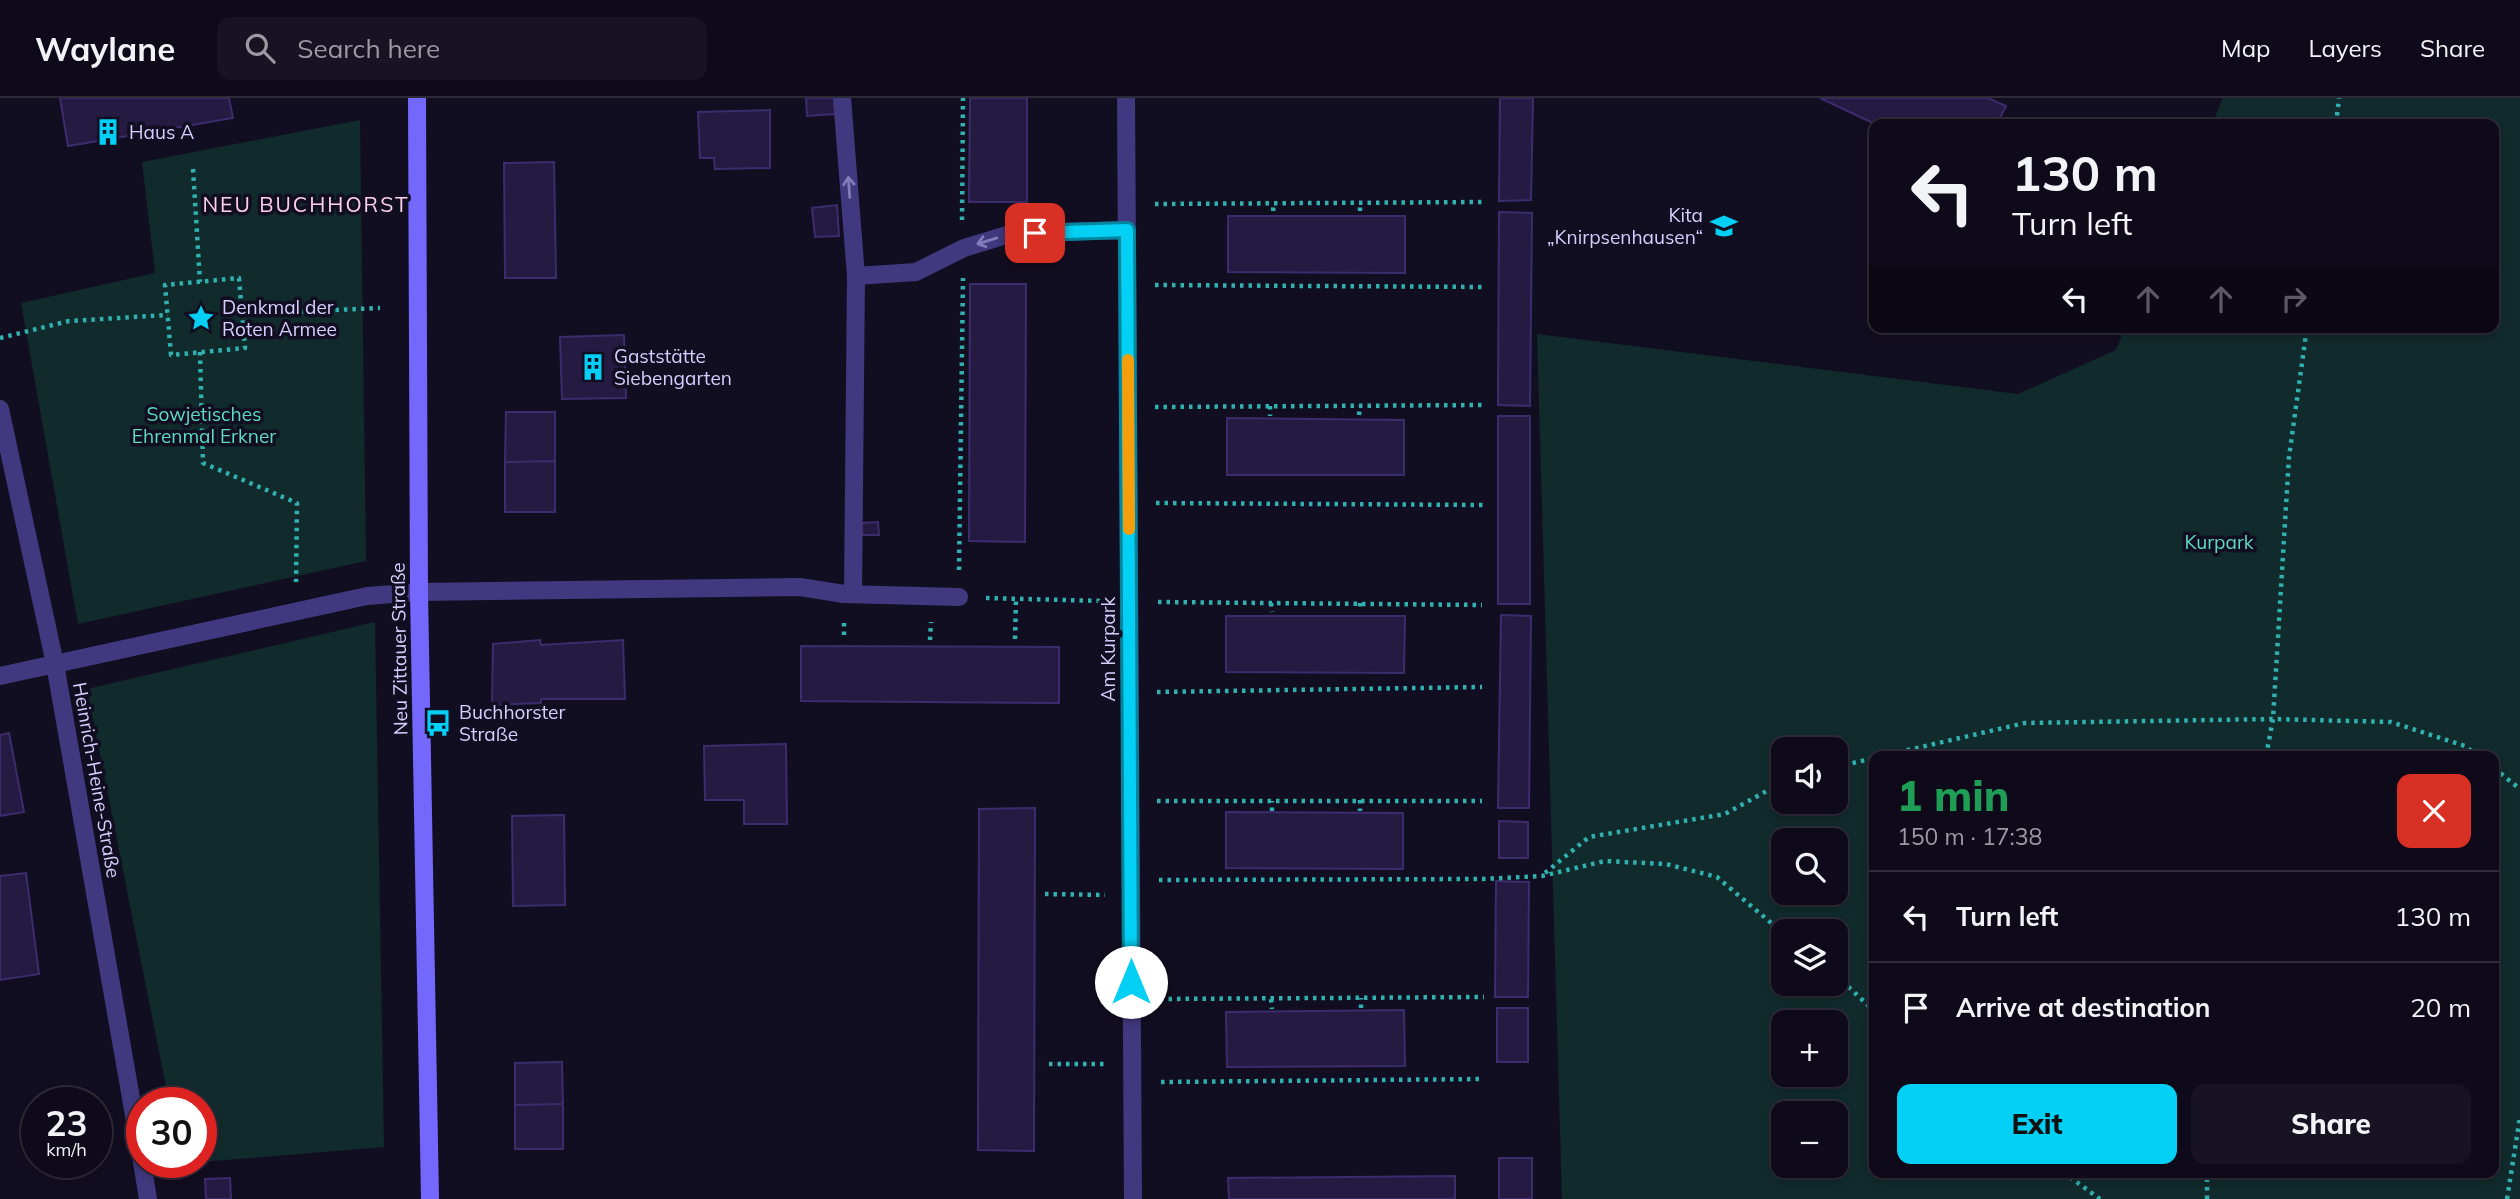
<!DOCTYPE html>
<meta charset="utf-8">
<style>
:root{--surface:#0e0a19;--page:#171322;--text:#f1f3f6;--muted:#9b9aa2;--line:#2e2b38;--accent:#04cff4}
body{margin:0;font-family:Mulish,sans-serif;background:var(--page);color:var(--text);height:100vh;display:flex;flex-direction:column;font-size:26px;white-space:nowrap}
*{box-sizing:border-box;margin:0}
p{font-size:23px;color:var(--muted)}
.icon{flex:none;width:38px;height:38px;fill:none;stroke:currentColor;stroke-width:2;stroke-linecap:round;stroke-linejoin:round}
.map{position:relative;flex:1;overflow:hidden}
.drawer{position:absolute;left:1869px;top:653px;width:630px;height:427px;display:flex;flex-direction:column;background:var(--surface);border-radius:14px;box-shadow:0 4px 10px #0003,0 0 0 2px var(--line)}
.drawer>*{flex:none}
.banner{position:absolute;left:1869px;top:21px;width:630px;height:214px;border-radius:14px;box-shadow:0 4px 10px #0003,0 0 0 2px var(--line);background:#0e0a19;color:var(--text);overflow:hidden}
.fabs{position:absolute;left:1771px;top:639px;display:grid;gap:14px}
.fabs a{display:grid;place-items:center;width:77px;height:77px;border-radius:14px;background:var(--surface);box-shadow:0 4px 10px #0003,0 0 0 2px var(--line);font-size:35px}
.speed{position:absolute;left:21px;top:989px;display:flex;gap:14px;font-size:35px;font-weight:700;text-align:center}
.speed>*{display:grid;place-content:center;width:91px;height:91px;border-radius:50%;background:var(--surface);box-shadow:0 4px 10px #0003,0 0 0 2px var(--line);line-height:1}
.speed small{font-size:18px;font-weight:400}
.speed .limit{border:10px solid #d22;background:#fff;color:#111}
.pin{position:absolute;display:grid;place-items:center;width:60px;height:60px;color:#fff;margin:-30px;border-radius:14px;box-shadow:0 4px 10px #0006}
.me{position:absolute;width:77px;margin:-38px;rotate:0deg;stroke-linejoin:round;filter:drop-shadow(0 0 5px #0008)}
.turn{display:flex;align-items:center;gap:24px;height:147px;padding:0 28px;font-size:32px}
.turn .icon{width:91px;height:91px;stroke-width:2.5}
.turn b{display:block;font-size:49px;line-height:60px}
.lanes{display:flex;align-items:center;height:66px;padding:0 28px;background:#0003;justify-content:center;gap:35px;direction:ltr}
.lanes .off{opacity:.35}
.round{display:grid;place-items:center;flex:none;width:74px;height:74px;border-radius:14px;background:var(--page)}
.head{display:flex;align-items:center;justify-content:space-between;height:119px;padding:0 28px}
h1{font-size:42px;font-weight:800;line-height:52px;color:#1e9e55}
.cta{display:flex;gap:14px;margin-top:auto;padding:14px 28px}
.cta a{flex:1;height:80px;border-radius:14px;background:var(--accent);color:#111;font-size:28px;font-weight:800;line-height:80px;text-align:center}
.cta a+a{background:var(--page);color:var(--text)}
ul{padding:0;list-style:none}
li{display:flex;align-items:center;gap:21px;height:91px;padding:0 28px;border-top:2px solid var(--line)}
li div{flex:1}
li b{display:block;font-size:26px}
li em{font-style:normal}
header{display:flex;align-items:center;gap:42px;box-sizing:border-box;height:98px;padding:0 35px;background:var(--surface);border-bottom:2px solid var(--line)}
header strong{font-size:33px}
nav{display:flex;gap:38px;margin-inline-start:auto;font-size:24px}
.search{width:490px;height:63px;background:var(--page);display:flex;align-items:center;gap:18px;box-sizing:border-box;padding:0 24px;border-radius:14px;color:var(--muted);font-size:26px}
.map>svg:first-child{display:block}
.green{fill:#112a2b;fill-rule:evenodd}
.building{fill:#241a42;stroke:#3d2c6d;stroke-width:2}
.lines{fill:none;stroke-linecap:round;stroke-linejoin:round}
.path{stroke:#30b1b0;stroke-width:4.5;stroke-dasharray:3.5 5;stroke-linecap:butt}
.service{stroke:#40397f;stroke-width:18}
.minor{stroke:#40397f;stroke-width:18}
.secondary{stroke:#7367fc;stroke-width:18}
.oneway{stroke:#847cb8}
.route-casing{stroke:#03879f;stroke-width:18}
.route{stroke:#04cff4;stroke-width:12}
.slow{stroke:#f59e0b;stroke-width:12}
.labels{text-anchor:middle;stroke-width:7;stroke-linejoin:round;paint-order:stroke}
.poi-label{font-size:19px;fill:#d6cefe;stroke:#120e21;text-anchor:start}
.park-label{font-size:19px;fill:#5cddc3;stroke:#120e21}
.street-label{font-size:19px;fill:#d6cefe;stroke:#120e21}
.neighbourhood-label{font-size:21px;letter-spacing:2px;fill:#fed0eb;stroke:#120e21}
</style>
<header>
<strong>Waylane</strong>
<div class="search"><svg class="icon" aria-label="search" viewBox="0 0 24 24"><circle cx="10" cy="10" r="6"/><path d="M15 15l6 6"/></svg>Search here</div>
<nav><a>Map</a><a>Layers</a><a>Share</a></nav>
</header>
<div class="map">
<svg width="2520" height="1101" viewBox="0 0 2520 1101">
<rect width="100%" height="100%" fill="#120e21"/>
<path class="green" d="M2223,0H2520V1101H1562L1537,236L2018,296L2116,252L2125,229H2494V26H2212ZM1783,651H1836V704H1783ZM1874,658H2494V1074H1874ZM1783,742H1836V794H1783ZM1783,833H1836V886H1783ZM1783,924H1836V976H1783ZM1783,1015H1836V1068H1783Z
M360,22L366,463L78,526L21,205L155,175L142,64Z
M375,524L384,1049L201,1064V1004H169L87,591Z"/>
<path class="building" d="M60,0H229L233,20L68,48Z
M806,0H834L835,16L807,18Z
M970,0H1027V104H969Z
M1500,0H1533L1531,102L1499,103Z
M1820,0H1988L2006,8L1997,26H1875Z
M770,12V70L715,71L714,60H700L698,14Z
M554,64L556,180H505L504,65Z
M837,107L839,138L815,139L812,110Z
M1499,114L1532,115L1530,308L1498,307Z
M1228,118H1405V175L1228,174Z
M970,186H1026L1025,444L969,443Z
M624,237L626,300L562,301L560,239Z
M506,314H555V363L505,364Z
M1498,318H1530V506H1498Z
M1227,320L1404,322V377H1227Z
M555,363V414H505V364Z
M878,424L879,437H862V425Z
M1501,517L1531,518L1529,710H1498Z
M1226,518H1405L1404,575L1226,574Z
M540,542L541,547L623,542L625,601H541V605L492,607L493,546Z
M801,548L1059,549V605L801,603Z
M9,635L24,714L0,718V637Z
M786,646L787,726H744V702H705L704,648Z
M1035,710L1034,1053L978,1052L979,711Z
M1226,714L1403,715V771L1226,770Z
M564,717L565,807L513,808L512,718Z
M1499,723L1528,724V760H1499Z
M26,775L39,876L0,882V778Z
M1496,783L1529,784L1528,899H1495Z
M1497,910H1528V964H1497Z
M1404,912L1405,968L1227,969L1226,914Z
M562,964L563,1006L515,1007V965Z
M563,1006V1051H515V1007Z
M1499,1060H1532V1101H1499Z
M1455,1078V1101H1229L1228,1080Z
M230,1080L231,1101H206L205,1081Z"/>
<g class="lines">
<path class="path" d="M2336,26L2339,0
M193,71L200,184
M1155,106L1483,104
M1273,113L1274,105
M1360,113V105
M962,122L963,0
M239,180L245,250L171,257L165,187Z
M1155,187L1483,189
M242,216L380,210
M0,240L69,223L168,217
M200,254L203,365L297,405L296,484
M1270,308V318
M1155,309L1483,307
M1359,317L1360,308
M1156,405L1483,407
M959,472L963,180
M986,500L1103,503
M1158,504L1482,507
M1271,505L1272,514
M1360,505V513
M844,525V539
M1015,541L1016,501
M930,542L931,524
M1157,594L1482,589
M1882,658L2025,625L2273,621L2391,624L2465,648L2478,658
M2266,658L2273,621L2289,359L2307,229
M1836,669L1874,660
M2494,670L2520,691
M1360,702V713
M1157,703H1482
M1272,713V703
M1545,775L1589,739L1725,716L1783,684
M1159,782L1482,781L1542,778L1605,763L1666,766L1717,779L1783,835
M1045,796L1105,797
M1836,877L1874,913
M1160,901L1484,899
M1271,901L1272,911
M1361,910V900
M1049,966H1105
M1161,984L1483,981
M2063,1074L2100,1101
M2207,1101V1074
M2507,1101L2520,1019"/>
<path class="service" d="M842,0L856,178L916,174L964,150L1013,135L1127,132
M419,494L800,489L844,496L959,499
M853,496L856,178"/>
<path class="minor" d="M1126,0L1133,1101
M0,311L55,566L142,1063
M0,578L367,498L419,494
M142,1064L148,1101"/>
<path class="secondary" d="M417,0L419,494L430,1101"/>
</g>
<defs><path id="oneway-shaft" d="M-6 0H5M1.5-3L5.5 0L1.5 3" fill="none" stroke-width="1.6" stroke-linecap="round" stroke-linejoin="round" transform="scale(1.75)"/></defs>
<g class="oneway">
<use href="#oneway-shaft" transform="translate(849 89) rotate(-94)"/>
<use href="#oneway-shaft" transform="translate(987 143) rotate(163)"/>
</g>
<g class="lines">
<defs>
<path id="route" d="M1035,135L1127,132L1131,884"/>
</defs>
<use href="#route" class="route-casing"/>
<use href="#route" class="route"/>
<path class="slow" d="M1128,262L1129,431"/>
</g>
<defs>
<symbol id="building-bare" viewBox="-9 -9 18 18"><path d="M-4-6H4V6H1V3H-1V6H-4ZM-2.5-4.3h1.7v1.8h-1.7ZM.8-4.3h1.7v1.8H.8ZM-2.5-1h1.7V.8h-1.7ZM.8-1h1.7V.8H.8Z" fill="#04cff4" stroke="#120e21" stroke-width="2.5" paint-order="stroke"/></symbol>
<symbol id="school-bare" viewBox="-9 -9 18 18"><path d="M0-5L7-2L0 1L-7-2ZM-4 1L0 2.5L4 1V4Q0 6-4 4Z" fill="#04cff4" stroke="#120e21" stroke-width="2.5" paint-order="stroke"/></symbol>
<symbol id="sight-bare" viewBox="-9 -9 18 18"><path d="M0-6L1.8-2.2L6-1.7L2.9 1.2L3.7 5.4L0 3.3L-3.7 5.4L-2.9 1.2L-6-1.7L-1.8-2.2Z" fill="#04cff4" stroke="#120e21" stroke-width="2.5" paint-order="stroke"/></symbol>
<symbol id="bus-bare" viewBox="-9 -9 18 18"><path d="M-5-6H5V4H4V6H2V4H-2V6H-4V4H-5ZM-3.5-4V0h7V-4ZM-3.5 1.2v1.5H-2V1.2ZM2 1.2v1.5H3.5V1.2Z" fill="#04cff4" stroke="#120e21" stroke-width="2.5" paint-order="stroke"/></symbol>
</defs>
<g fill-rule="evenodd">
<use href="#building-bare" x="89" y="15" width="38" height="38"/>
<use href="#school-bare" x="1705" y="109" width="38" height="38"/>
<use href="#sight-bare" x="182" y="201" width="38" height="38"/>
<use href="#building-bare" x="574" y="250" width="38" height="38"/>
<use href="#bus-bare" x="419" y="606" width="38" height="38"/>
</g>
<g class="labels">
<g class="poi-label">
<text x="129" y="41">Haus A</text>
<text x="1703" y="124" text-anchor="end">Kita<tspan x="1703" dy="22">„Knirpsenhausen“</tspan></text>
<text x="222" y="216">Denkmal der<tspan x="222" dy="22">Roten Armee</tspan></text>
<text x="614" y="265">Gaststätte<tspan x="614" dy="22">Siebengarten</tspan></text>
<text x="459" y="621">Buchhorster<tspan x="459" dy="22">Straße</tspan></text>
</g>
<g class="park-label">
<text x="204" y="323">Sowjetisches<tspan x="204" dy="22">Ehrenmal Erkner</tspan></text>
<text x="2219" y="451">Kurpark</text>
</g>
<g class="street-label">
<text transform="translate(399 551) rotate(-91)" y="7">Neu Zittauer Straße</text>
<text transform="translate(1108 551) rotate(-90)" y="7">Am Kurpark</text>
<text transform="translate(97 682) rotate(80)" y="7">Heinrich-Heine-Straße</text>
</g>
<g class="neighbourhood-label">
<text x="306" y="114">NEU BUCHHORST</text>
</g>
</g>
</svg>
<div class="fabs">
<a><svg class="icon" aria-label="sound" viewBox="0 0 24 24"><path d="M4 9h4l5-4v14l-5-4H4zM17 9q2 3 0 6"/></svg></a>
<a><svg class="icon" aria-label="search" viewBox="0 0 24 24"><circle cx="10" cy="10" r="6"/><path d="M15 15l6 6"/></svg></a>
<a><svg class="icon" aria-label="layers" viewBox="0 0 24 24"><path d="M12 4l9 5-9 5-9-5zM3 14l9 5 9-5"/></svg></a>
<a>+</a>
<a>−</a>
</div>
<div class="speed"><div>23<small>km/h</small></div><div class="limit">30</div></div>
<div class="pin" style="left:1035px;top:135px;background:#d93025"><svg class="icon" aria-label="arrive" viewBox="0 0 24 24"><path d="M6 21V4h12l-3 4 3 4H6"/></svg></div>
<svg class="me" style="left:1131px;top:884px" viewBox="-20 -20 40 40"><circle r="19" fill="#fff"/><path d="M0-13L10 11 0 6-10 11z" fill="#04cff4"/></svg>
<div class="banner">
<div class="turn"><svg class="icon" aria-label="left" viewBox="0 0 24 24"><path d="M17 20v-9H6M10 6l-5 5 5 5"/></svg><div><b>130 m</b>Turn left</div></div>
<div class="lanes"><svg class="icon" aria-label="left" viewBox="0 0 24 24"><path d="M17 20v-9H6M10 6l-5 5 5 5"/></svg><svg class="icon off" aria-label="ahead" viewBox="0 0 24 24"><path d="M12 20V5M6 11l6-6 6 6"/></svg><svg class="icon off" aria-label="ahead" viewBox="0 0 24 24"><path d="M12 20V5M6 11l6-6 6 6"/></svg><svg class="icon off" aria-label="right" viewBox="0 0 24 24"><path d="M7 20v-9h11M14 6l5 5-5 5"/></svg></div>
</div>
<section class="drawer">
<div class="head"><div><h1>1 min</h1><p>150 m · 17:38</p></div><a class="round" style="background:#d93025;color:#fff"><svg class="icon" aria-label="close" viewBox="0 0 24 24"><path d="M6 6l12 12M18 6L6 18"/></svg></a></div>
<ul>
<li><svg class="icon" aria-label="left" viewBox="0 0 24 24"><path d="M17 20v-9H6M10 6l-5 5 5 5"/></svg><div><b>Turn left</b></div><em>130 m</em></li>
<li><svg class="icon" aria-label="arrive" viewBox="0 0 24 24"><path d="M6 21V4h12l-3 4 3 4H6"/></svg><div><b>Arrive at destination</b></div><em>20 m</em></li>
</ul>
<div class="cta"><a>Exit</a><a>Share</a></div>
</section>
</div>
